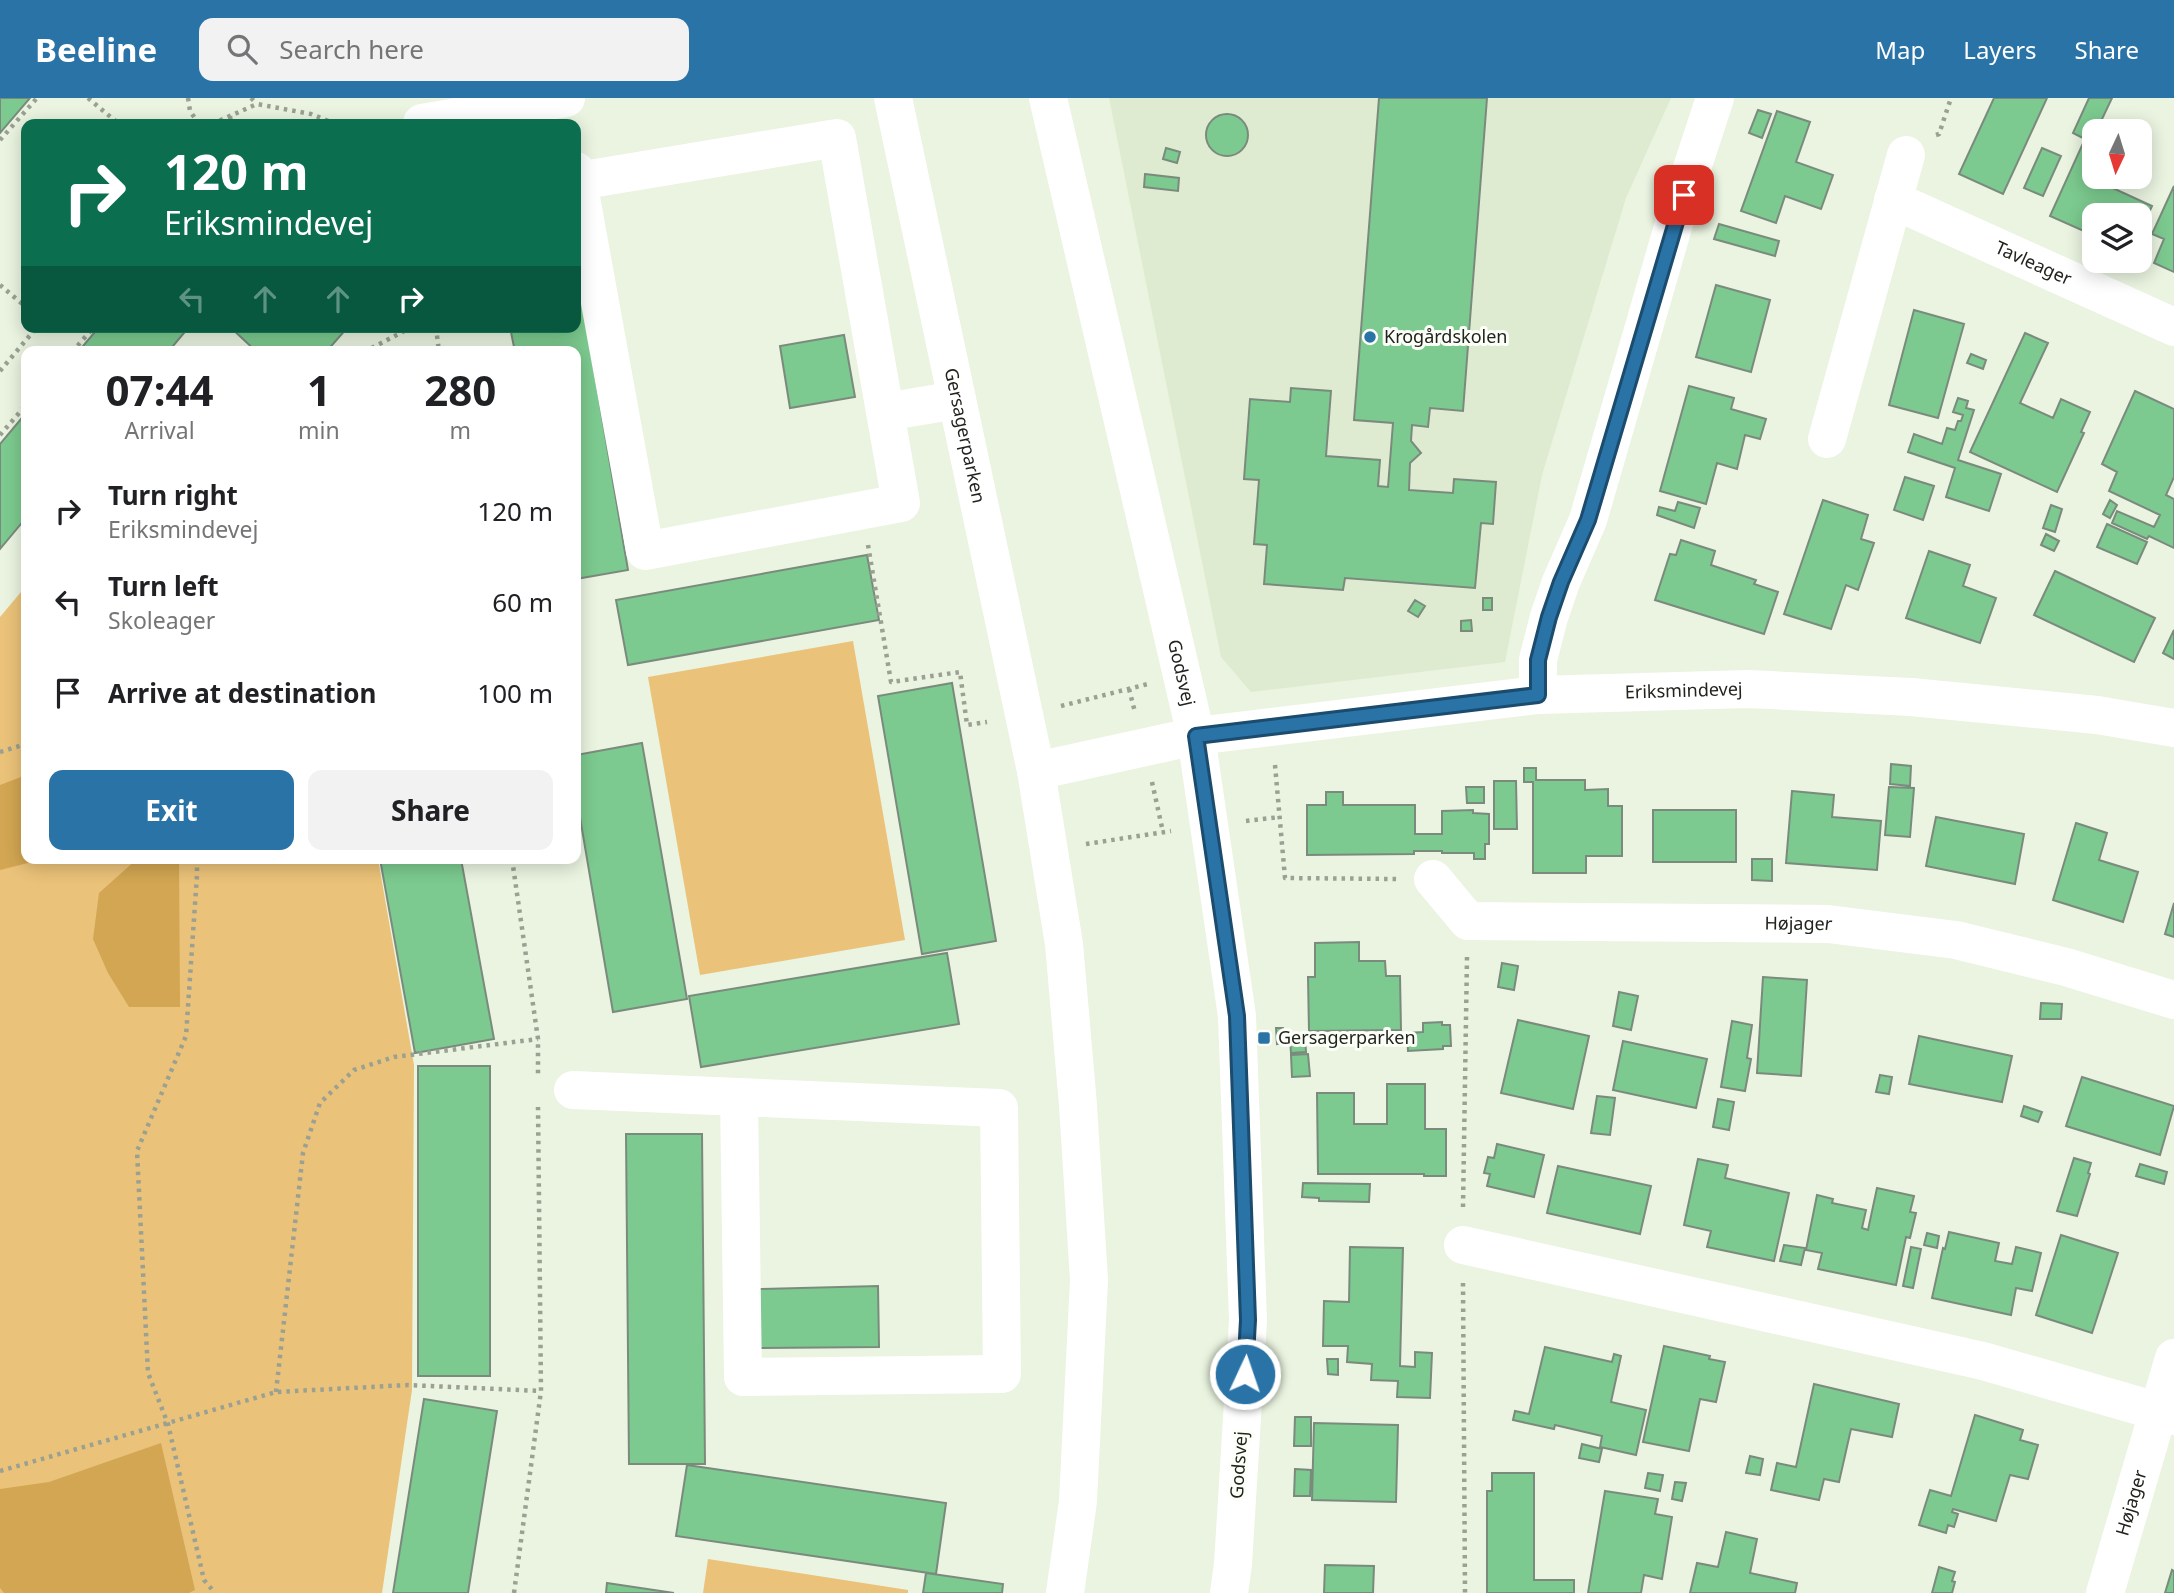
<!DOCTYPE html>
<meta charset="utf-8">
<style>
:root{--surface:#fff;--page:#f2f2f2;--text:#202124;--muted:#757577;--accent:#2a73a7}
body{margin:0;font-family:"Noto Sans",sans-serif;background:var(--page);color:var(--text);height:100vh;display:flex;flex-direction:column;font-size:26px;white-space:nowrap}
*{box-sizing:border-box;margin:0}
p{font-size:23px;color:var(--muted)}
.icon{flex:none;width:38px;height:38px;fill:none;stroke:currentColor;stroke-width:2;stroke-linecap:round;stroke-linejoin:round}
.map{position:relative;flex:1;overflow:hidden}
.side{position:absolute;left:21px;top:248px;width:560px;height:518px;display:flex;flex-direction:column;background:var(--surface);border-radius:14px;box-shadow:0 4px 18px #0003}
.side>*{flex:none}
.top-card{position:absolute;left:21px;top:21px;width:560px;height:214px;border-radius:14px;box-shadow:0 4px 18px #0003;background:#0b6e4f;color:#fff;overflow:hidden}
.needle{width:46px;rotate:184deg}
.controls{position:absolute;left:2082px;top:21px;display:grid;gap:14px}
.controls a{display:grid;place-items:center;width:70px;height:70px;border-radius:14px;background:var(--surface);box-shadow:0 4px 18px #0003;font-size:35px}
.pin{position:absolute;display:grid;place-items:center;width:60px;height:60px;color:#fff;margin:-30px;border-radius:14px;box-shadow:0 4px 10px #0006}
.me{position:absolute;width:77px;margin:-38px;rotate:3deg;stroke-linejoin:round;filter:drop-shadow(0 0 5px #0008)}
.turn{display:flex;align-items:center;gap:24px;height:147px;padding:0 28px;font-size:32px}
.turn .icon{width:91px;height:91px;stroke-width:2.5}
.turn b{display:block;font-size:49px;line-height:60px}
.lanes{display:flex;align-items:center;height:66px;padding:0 28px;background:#0003;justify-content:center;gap:35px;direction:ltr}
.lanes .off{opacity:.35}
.eta{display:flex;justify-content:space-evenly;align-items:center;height:119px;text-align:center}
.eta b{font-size:42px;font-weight:700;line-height:49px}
.primary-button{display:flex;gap:14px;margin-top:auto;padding:14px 28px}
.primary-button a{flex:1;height:80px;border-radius:14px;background:var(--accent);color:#fff;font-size:28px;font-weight:700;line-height:80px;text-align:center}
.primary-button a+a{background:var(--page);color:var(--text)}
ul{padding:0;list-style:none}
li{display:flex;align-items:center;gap:21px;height:91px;padding:0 28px}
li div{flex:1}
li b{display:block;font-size:26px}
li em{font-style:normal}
header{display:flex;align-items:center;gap:42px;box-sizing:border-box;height:98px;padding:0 35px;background:var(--accent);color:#fff}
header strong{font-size:33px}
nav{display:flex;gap:38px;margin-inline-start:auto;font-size:24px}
.search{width:490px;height:63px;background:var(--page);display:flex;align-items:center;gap:18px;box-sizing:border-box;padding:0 24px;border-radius:14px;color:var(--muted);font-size:26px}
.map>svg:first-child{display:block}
.built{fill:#dfebd0}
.green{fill:#ebc279}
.forest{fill:#d2a652}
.building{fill:#7cca8f;stroke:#7a8b7e;stroke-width:2}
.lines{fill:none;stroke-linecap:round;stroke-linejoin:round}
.path{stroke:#9aa192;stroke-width:4.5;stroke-dasharray:3.5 5;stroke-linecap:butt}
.minor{stroke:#fff;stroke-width:38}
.route-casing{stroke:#1b4b6d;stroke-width:18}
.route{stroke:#2a73a7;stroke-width:12}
.poi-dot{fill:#2a73a7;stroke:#fbfff7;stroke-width:2.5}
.labels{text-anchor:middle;stroke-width:6;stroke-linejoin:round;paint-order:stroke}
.street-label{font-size:18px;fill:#21241d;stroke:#fbfff7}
.poi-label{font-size:18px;fill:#21241d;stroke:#fbfff7;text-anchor:start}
</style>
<header>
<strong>Beeline</strong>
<div class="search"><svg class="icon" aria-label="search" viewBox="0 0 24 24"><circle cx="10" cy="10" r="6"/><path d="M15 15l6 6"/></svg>Search here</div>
<nav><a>Map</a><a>Layers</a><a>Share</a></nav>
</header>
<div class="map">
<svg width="2174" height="1495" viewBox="0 0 2174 1495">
<rect width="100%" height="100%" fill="#eaf4e0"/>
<path class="built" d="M1109,0H1671L1626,100L1542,377L1505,564L1251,594L1221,559Z"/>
<path class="green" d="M26,488V761H378L414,967L412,1292L382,1495H0V519Z
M853,543L905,842L700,877L648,579Z
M708,1461L908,1492V1495H703Z"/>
<path class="forest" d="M26,677V761H44L0,772V687Z
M137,761H179L180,909H129L108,875L93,841L99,795Z
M161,1345L195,1492L189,1495H4L0,1490V1391L49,1384Z"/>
<path class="building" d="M0,0H30L0,35Z
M1379,0H1487L1463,313L1430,310L1428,329L1412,327L1411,343L1421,355L1410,365L1409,392L1453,395L1454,381L1496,384L1493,426L1481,425L1475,490L1345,480L1343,492L1264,486L1267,447L1254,446L1259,382L1244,381L1250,301L1290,304L1291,290L1331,293L1326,358L1380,362L1378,388L1388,389L1393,325L1354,322Z
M1994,0H2047L2003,96L1959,76Z
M2089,0H2112L2093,40L2095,41V79H2108L2104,86L2152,108L2140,134V117H2095V138L2050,118L2085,41L2073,35Z
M1758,12L1771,16L1762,40L1749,35Z
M1777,13L1810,24L1796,64L1833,77L1821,111L1785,98L1776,125L1741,113Z
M1206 37a21 21 0 1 1 42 0a21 21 0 1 1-42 0Z
M1166,50L1180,54L1177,65L1163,61Z
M2042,50L2061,58L2043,98L2024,90Z
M1145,76L1179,80L1178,93L1144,89Z
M2174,88V174L2154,165L2164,141L2152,136Z
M1719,126L1779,143L1775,158L1714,141Z
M576,165L628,472L576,481V254H515L510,229H576Z
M1716,187L1770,202L1751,274L1696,259Z
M1914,212L1964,226L1938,320L1889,307Z
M99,229H189L168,254H78Z
M230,229H348L326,254H257Z
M2025,235L2048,245L2020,305L2053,320L2061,301L2090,314L2081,334L2084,335L2057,394L1970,354Z
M844,237L855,299L790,310L780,248Z
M1971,256L1986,262L1983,271L1967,265Z
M1689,288L1734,300L1731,311L1766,321L1760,341L1745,337L1737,371L1717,365L1706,406L1660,393Z
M2135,293L2174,311V379L2166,397L2174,401V450L2149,438L2147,441L2112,425L2117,413L2154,429L2160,417L2109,393L2117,374L2102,366Z
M1958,300L1968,303L1966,310L1974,312L1958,362L2001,376L1989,413L1946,399L1955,370L1908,354L1914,336L1942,346L1947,330L1955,332L1958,323H1961L1963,317L1953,314Z
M26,315V420L0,451V346Z
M1905,379L1934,388L1923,422L1894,412Z
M1823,402L1868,417L1861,441L1874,445L1858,492L1846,487L1831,531L1784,516Z
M2110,402L2117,407L2110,420L2103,416Z
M1678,404L1700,410L1694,430L1657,417L1659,409L1675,413Z
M2051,407L2062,411L2055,434L2043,430Z
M2107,426L2147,444L2137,466L2097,449Z
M2046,436L2059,443L2054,453L2041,447Z
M1681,442L1715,453L1711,467L1756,482L1754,486L1778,494L1764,536L1655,502L1670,456L1676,457Z
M1929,453L1970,467L1963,488L1996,500L1980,545L1906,520Z
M867,457L879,522L628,567L616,502Z
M2055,473L2155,520L2134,564L2034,517Z
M1483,500H1492V512H1483Z
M1415,502L1425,508L1418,519L1408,513Z
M1471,522L1472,533H1461V523Z
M2174,532V561L2163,555Z
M952,585L996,843L922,856L878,598Z
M642,645L687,901L613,914L576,696V657Z
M1891,666L1911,668L1910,688L1890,686Z
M1524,670H1536V682H1585V692L1608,691V708H1622V758H1586V775H1533V684H1524Z
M1494,683H1516L1517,731H1494Z
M1466,689H1484V705H1467Z
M1889,689L1914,690L1910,739L1885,737Z
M1792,693L1834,697L1832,719L1881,723L1877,772L1786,765Z
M1326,694H1343V707H1415V736H1442V713L1473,712V715L1489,716V746H1485V761H1474V755H1442V753H1414V756L1307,757V707H1326Z
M1653,712H1736V764H1653Z
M1936,719L2024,736L2015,786L1926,768Z
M2076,725L2107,735L2099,762L2138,774L2123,824L2053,802Z
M380,761H461L494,941L415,955Z
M1752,761H1772V783L1752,782Z
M2174,805V839L2165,836Z
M1359,844V863H1385L1386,878H1400L1401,932L1309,933L1308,879H1315V845Z
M947,855L959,926L701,969L689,898Z
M1502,865L1518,868L1514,892L1498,889Z
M1763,879L1807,882L1801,978L1757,975Z
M1619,894L1638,898L1631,932L1613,928Z
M2041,905L2062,906L2061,921H2040Z
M1518,922L1589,938L1573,1011L1501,995Z
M1732,923L1752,927L1747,960L1751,961L1745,993L1721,989Z
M1442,924V927H1450L1451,948H1443V951L1408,953L1407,935L1423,934V925Z
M1276,930H1283L1284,945L1277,946Z
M1919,938L2012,958L2002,1004L1909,986Z
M1305,939L1306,954L1291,955L1290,941Z
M1623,943L1707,961L1696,1010L1613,992Z
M1308,956L1310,978L1292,979L1291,957Z
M418,968H490V1278H418Z
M1880,977L1892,979L1889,996L1876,994Z
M2082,979L2174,1008L2160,1057L2066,1028Z
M1387,986H1425V1031H1446V1078H1424V1076H1318L1317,995H1354V1026H1387Z
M1597,998L1615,1000L1610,1037L1591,1035Z
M1718,1001L1734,1004L1729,1032L1713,1029Z
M2024,1008L2042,1014L2038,1024L2021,1018Z
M626,1036H702L705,1366H629Z
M1497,1046L1544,1057L1534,1099L1487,1088L1490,1076L1484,1075L1488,1059L1494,1060Z
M2074,1060L2091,1065L2088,1075L2090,1076L2077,1118L2057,1113Z
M1698,1061L1728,1067L1725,1080L1789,1095L1774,1163L1707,1149L1711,1133L1684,1127Z
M2140,1066L2167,1074L2164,1086L2136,1078Z
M1558,1068L1651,1088L1640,1136L1547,1115Z
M1303,1085L1370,1086L1369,1104L1319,1103V1100L1302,1099Z
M1877,1090L1914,1098L1910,1114L1916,1115L1910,1140L1906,1139L1896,1187L1818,1171L1822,1155L1806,1152L1817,1097L1833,1101L1832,1105L1866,1112L1862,1130L1868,1132Z
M1949,1134L1999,1145L1995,1163L2012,1166L2016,1149L2041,1155L2032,1193L2016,1190L2011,1217L1932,1200L1943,1150L1945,1151Z
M1927,1135L1939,1138L1937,1150L1924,1147Z
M2061,1137L2118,1155L2092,1235L2036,1217Z
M1784,1147L1805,1150L1801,1167L1780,1163Z
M1350,1149L1403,1150L1400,1268L1415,1269V1254L1432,1255L1430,1300L1397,1299L1398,1283L1371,1282L1372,1266L1347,1264L1348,1248H1323L1324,1203L1349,1204Z
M1911,1149L1921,1151L1913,1190L1903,1188Z
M878,1188L879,1249L760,1250L759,1191Z
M1664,1248L1710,1258L1709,1261L1725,1264L1716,1304L1700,1301L1689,1353L1643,1344Z
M1545,1249L1612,1264L1614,1256L1621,1258L1611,1304L1646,1312L1636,1357L1600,1349L1602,1338L1555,1327L1554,1331L1513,1322L1515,1313L1529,1316Z
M1327,1261H1338V1277L1328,1276Z
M1814,1286L1899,1306L1892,1339L1851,1331L1839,1384L1824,1381L1819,1402L1771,1392L1777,1365L1796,1369Z
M424,1301L497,1313L468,1495H393Z
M1975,1317L2023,1332L2020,1342L2038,1347L2028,1381L2010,1377L1996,1423L1953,1411L1952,1414L1958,1416L1954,1429L1948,1427L1946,1435L1919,1427L1930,1392L1951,1398Z
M1295,1319H1311V1348H1294Z
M1314,1325L1398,1327L1396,1404L1312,1402Z
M1582,1346L1602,1351L1599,1364L1579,1360Z
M1750,1358L1763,1361L1760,1377L1746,1375Z
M687,1367L946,1405L936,1476L676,1438Z
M1295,1371L1311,1372L1310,1398H1294Z
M1492,1375H1534V1482H1574V1495H1487V1393H1492Z
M1648,1375L1663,1377L1660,1393L1645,1390Z
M1675,1384L1686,1385L1682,1403L1672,1401Z
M1605,1393L1658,1401L1655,1416L1672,1419L1662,1481L1644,1477L1641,1495H1588Z
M1726,1434L1757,1441L1750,1475L1797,1485L1795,1495H1690L1697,1465L1718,1469Z
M1325,1467L1374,1468L1373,1495H1324Z
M1939,1469L1955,1474L1952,1483L1955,1484L1952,1495H1932Z
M2172,1472L2174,1473V1495H2165Z
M926,1475L1003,1486L1002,1495H923Z
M607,1485L674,1495H606Z"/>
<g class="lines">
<path class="path" d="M88,0L119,26
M188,0L190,13L199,26
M251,0L257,6
M230,18L231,26
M212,26L257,6L311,16L336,26
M1936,37L1939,36L1951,0
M0,42L37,0
M0,187L26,209
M436,229L439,254
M72,254L94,229
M364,254L412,229
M0,273L37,229
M0,337L26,307
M868,447L891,584L960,574L967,627L987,624
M1129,591L1135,614
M1061,608L1148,586
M0,654L26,646
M1275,667L1285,780L1397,781
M1152,684L1163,734
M1246,723L1280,719
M1086,746L1171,733
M197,761V777L186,938L137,1053L148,1275L168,1326L204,1482L215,1495
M512,761L538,941V976
M1463,1109L1467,859
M1463,1185L1465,1495
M276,1294L303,1055L320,1005L354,972L394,959L538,941
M0,1373L276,1294L408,1287L541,1293
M514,1495L541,1293L538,1009"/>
<g class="minor">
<path id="s1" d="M893,0L1036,673L1064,846L1078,1007L1089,1182L1078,1403L1065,1495"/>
<path id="s2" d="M1048,0L1196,638L1237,918L1248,1222L1233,1466L1229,1495"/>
<path d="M422,25L566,0"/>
<path d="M576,73L578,83L645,453L901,405L837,40L578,83"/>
<path id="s3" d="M1893,102L2174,229"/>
<path d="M885,314L957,302"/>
<path d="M1827,341L1906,57"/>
<path d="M1538,597V562L1549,519L1561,484L1588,422L1675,122L1715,0"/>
<path id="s4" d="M1036,673L1196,638L1538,597L1748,591L1911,599L2097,617L2174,630"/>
<path id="s5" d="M1433,781L1468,823L1828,826L1956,842L2066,869L2174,902"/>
<path d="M573,992L739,999"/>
<path d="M739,999L999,1010L1002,1276L743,1279Z"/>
<path d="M1463,1147L1983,1263L2174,1318"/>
<path id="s6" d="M2105,1495L2174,1260"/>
</g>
</g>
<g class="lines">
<defs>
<path id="route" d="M1245,1276L1248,1222L1237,918L1196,638L1538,597V562L1549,519L1561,484L1588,422L1684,97"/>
</defs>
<use href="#route" class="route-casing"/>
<use href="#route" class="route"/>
</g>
<g class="poi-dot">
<circle cx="1370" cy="239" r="7"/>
<rect x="1257" y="933" width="14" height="14" rx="3.5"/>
</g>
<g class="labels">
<g class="street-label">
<text dy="6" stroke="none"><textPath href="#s3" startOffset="154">Tavleager</textPath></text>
<text dy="6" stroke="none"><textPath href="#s1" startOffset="345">Gersagerparken</textPath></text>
<text dy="6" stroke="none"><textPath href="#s2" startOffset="590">Godsvej</textPath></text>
<text dy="6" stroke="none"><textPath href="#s4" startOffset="654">Eriksmindevej</textPath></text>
<text dy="6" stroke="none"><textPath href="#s5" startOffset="385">Højager</textPath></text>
<text transform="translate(1239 1367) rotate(-86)" y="6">Godsvej</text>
<text dy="6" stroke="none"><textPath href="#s6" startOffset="94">Højager</textPath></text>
</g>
<g class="poi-label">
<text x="1384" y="245">Krogårdskolen</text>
<text x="1278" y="946">Gersagerparken</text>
</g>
</g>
</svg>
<div class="controls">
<a><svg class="needle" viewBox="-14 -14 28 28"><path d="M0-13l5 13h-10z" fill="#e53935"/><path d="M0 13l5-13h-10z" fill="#757577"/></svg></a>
<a><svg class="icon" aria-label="layers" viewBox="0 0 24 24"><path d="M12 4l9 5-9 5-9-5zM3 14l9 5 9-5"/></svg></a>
</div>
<div class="pin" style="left:1684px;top:97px;background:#d93025"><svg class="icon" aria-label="arrive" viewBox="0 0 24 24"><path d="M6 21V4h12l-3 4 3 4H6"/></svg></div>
<svg class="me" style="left:1245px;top:1276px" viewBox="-20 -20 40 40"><circle r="17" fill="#2a73a7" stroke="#fff" stroke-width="3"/><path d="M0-11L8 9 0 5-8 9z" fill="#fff"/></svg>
<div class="top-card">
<div class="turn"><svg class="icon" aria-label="right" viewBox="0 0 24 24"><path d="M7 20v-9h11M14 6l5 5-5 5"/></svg><div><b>120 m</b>Eriksmindevej</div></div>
<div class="lanes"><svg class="icon off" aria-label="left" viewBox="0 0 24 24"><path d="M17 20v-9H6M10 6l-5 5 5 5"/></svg><svg class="icon off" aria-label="ahead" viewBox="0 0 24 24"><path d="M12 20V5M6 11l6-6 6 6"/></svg><svg class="icon off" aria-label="ahead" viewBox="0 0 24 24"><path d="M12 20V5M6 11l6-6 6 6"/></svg><svg class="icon" aria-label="right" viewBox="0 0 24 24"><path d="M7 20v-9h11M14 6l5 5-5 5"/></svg></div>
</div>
<section class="side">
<div class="eta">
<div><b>07:44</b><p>Arrival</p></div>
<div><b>1</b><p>min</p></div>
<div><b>280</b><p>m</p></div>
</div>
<ul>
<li><svg class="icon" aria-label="right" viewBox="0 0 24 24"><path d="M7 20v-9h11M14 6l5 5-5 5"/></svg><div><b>Turn right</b><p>Eriksmindevej</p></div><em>120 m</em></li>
<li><svg class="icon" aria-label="left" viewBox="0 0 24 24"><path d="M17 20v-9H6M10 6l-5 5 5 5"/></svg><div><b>Turn left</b><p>Skoleager</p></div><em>60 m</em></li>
<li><svg class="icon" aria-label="arrive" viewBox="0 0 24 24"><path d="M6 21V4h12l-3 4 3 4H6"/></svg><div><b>Arrive at destination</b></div><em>100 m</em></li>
</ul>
<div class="primary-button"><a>Exit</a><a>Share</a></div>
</section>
</div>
